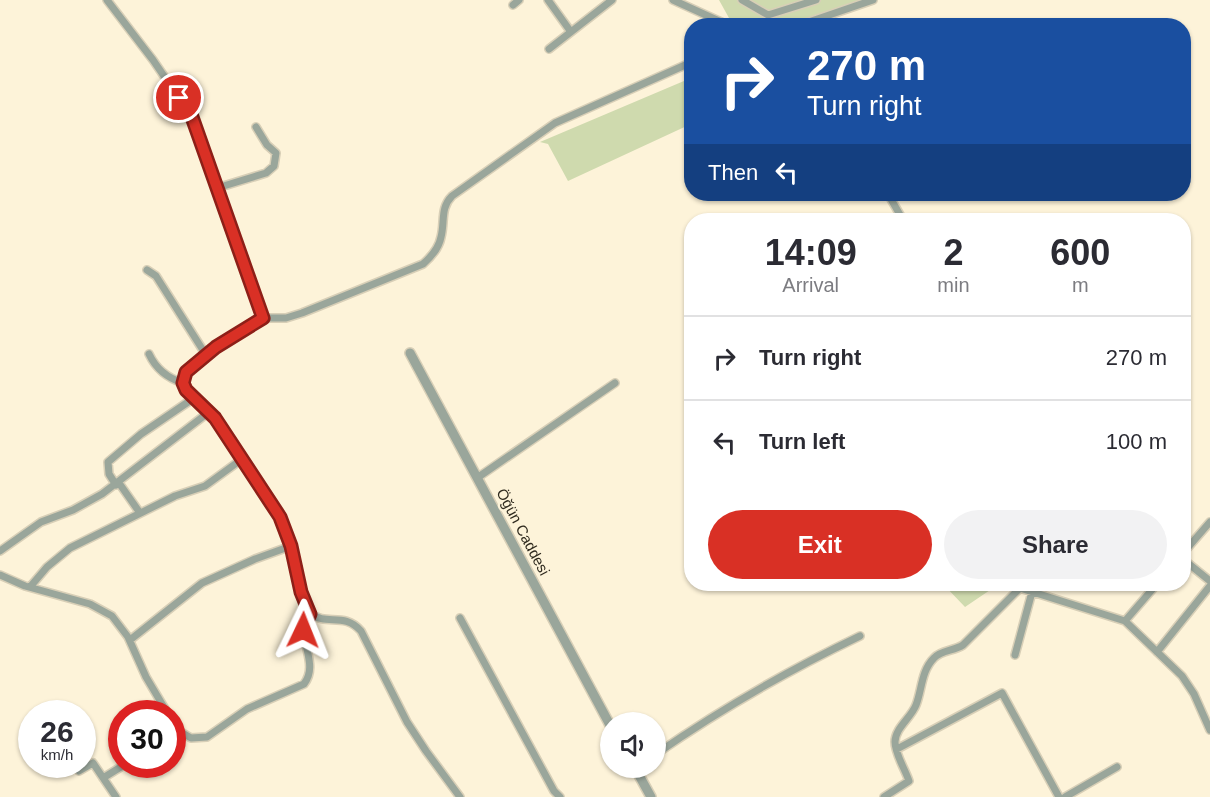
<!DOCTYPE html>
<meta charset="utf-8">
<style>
:root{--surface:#fff;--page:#f2f2f3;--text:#2b2b33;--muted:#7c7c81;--line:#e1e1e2;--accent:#d93025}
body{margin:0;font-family:Arial,sans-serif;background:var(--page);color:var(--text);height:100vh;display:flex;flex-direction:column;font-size:22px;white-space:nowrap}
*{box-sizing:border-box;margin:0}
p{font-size:20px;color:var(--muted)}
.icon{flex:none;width:33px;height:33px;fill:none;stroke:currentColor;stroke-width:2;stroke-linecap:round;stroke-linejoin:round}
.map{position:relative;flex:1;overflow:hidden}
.panel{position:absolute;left:684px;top:213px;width:507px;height:378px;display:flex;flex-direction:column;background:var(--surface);border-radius:24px;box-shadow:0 2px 4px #0004}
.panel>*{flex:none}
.top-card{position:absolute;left:684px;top:18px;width:507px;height:183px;border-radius:24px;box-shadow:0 2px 4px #0004;background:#1a4fa0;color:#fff;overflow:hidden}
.controls{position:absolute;left:600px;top:712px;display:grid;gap:12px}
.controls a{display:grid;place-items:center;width:66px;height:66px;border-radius:50%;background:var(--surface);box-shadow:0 2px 4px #0004;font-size:30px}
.speed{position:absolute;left:18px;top:700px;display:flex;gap:12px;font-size:30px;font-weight:700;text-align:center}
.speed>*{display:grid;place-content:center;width:78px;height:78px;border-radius:50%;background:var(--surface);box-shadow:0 2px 4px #0004;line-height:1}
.speed small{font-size:15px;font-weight:400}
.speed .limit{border:9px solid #d22;background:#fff;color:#111}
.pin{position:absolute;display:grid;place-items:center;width:51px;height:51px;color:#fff;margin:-26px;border:3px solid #fff;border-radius:50%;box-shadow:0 2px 6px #0007}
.me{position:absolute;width:66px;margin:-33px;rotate:2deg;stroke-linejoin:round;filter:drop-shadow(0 0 4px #0008)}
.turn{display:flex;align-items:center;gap:21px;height:126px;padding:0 24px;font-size:27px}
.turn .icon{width:78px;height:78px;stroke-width:2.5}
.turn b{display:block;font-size:42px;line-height:51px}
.then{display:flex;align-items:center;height:57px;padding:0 24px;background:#0003;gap:12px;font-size:22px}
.eta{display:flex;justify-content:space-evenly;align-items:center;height:102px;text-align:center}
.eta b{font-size:36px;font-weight:700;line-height:42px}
.cta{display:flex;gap:12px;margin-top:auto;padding:12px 24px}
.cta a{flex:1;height:69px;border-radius:36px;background:var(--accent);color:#fff;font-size:24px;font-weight:700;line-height:69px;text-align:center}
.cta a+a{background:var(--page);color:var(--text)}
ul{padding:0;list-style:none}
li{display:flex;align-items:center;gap:18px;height:84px;padding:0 24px;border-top:2px solid var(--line)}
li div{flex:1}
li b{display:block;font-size:22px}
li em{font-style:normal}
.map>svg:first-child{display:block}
.green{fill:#cfdaae}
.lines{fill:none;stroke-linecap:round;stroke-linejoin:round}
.minor-casing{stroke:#d8cfb7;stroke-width:10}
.tertiary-casing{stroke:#d8cfb7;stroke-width:12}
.minor{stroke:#9aa69b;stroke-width:7}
.tertiary{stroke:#9aa69b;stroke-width:9}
.route-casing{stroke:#8d1f18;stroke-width:15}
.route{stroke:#d93025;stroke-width:10}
.labels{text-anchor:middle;stroke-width:4.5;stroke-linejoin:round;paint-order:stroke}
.street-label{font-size:15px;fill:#2f2a1e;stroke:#fdf3d9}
</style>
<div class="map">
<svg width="1210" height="797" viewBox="0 0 1210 797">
<rect width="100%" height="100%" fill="#fdf3d9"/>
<path class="green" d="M719,0H866L789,26L743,25L729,18Z
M691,78V124L568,181L548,144L540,142Z
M943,584H999L965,607Z"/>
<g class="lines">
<defs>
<path id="minor" d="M107,0L153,60L192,117L263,318
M548,0L571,32
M673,0L730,26
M742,0L768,15L816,0
M513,5L519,0
M797,26L873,0
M549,49L612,0
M217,188L266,173L274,166L276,153L267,145L256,127
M888,194L903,220
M147,270L156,276L206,355
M149,354C156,369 167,378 183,383
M477,478L615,383
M119,483L140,513
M116,485L109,474L108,462L141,434L194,398
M0,551L41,522L73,510L102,494L209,412
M1184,552L1210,522
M1184,560L1210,581
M0,575L25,586L90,604L112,616L128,637L146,677L168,714
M1157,584L1125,621L1182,676L1194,694L1210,730
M30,587L47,567L70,548L175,496L205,486L242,459
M460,618L554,791L560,797
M130,640L202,583L255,559L291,546
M1157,652L1210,586
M1015,655L1032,592
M172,721L179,731
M172,735L179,731L191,738L207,737L247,709L304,684C321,662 293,637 310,613
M897,749L1002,693L1059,797
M656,754C721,709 789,670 860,636
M79,771L93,763L116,797
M103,778L124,765
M460,797L426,751L407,722L361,631C343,611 327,627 310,613L301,592L291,546L280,517L215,418L186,390L183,379L188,369L216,347L263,318H286L302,313L423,264C431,257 439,248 441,237C445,222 440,208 452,196L555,123L692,62
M884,797L909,781C905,769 895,754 895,742C895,728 911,718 916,705C922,690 921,671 934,658C941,650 954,651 963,645L1020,588L1125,621
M1065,797L1117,767"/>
<path id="tertiary" d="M410,353L610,725
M635,768L651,797"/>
</defs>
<use href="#minor" class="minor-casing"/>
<use href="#tertiary" class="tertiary-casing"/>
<use href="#minor" class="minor"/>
<use href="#tertiary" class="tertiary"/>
</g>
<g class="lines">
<defs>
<path id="route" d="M179,98L192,117L263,318L216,347L186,372L183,383L186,390L215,418L280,517L291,546L301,592L310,614L303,630"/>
</defs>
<use href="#route" class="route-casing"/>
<use href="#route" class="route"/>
</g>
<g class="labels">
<g class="street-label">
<text transform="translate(523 532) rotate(62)" y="5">Öğün Caddesi</text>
</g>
</g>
</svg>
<div class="controls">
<a><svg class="icon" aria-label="sound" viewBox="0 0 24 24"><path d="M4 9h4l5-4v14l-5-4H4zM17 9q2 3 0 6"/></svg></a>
</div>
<div class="speed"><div>26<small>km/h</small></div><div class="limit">30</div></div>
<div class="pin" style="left:179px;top:98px;background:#d93025"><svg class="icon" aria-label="arrive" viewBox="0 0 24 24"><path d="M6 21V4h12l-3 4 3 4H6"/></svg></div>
<svg class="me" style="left:303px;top:630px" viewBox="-20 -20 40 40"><path d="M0-17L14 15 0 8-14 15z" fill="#d93025" stroke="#fff" stroke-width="4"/></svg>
<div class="top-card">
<div class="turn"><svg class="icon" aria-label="right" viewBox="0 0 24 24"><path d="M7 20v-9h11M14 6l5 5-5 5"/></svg><div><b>270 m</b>Turn right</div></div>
<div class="then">Then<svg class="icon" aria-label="left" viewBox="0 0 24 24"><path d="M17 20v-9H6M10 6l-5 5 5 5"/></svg></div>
</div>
<section class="panel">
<div class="eta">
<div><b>14:09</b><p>Arrival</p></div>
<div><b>2</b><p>min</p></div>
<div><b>600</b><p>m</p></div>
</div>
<ul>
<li><svg class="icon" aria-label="right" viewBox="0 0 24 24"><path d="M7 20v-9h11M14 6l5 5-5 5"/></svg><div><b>Turn right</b></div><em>270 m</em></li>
<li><svg class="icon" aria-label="left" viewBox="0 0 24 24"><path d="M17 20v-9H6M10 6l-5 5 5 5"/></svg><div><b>Turn left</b></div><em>100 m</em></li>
</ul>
<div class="cta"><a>Exit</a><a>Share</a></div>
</section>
</div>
